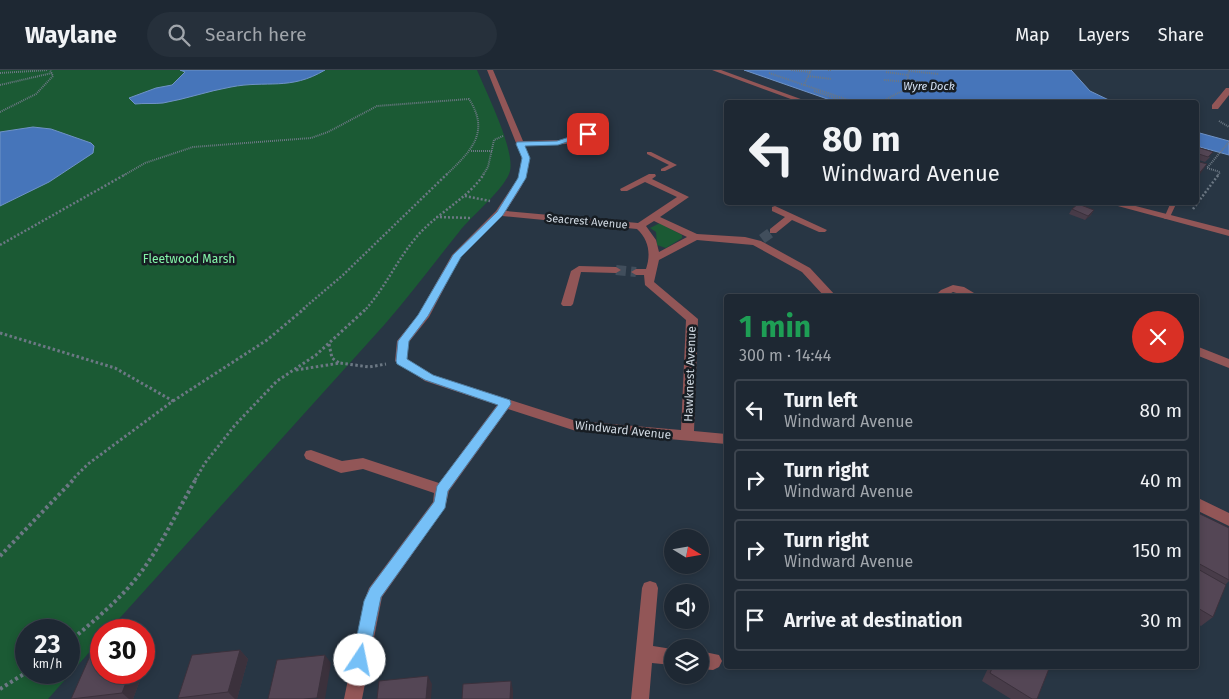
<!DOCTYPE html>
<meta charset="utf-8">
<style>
:root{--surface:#1e2833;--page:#26303b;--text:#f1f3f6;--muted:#a1a6ac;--line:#3c444e}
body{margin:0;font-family:"Fira Sans",sans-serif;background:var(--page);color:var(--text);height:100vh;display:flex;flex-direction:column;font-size:19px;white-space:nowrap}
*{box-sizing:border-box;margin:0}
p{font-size:16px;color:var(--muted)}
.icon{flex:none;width:28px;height:28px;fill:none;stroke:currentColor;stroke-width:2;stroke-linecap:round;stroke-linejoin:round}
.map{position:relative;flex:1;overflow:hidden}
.sheet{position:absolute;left:724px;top:224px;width:475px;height:375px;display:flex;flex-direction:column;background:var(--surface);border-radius:5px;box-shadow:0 2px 8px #0003,0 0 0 1px var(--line)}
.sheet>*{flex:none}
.guide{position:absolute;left:724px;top:30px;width:475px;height:105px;border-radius:5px;box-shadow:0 2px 8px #0003,0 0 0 1px var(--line);background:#1e2833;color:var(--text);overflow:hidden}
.needle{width:32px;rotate:101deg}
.fabs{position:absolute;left:664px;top:459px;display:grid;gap:10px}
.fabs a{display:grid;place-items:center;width:45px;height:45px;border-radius:50%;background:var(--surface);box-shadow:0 2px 8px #0003,0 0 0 1px var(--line);font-size:25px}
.speed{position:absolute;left:15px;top:549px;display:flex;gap:10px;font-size:25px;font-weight:700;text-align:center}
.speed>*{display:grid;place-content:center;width:65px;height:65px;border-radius:50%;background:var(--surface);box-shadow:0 2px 8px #0003,0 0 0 1px var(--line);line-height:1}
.speed small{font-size:12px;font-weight:400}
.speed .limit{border:8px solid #d22;background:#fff;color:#111}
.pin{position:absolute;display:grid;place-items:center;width:42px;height:42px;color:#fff;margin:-21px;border-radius:10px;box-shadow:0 2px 8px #0006}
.me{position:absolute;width:55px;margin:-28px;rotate:11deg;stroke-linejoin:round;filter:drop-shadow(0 0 4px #0008)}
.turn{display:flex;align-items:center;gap:18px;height:105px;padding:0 15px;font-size:22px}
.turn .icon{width:65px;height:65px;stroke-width:2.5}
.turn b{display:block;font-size:35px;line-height:42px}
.round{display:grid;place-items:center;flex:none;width:52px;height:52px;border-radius:26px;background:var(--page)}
.headline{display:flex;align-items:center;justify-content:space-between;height:85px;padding:0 15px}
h1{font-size:30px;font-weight:700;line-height:38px;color:#1e9e55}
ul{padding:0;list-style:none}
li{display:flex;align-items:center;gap:15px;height:62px;margin:0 10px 8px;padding:0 5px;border:2px solid var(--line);border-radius:5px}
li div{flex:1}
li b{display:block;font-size:19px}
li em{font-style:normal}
header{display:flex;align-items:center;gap:30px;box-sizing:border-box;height:70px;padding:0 25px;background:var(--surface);border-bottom:1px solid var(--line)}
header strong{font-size:24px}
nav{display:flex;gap:28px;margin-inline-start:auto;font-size:18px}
.search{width:350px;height:45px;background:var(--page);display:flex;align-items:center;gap:12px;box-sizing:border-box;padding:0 18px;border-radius:28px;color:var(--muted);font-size:19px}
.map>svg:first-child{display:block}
.green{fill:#1b5a34;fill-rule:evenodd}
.water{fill:#4675ba;stroke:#6f93c6}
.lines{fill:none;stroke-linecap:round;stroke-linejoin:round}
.minor-tunnel{stroke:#414e5c;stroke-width:10;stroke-dasharray:10 5;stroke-linecap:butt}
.path-far3{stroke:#6c7884;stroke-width:2;stroke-dasharray:1 1;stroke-linecap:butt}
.path-far2{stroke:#6c7884;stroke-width:2.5;stroke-dasharray:2 2;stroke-linecap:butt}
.path-far1{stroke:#6c7884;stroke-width:3;stroke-dasharray:2.5 2.5;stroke-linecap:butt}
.path{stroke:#6c7884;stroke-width:4;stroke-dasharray:3 3;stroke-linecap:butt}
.service{fill:#925657;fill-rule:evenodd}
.minor{fill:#925657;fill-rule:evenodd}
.wall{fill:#483c49}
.shaded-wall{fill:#3b313c}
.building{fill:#544655;stroke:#3b313c}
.route{fill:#76c0f7;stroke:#4d7da1}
.labels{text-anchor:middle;stroke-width:5;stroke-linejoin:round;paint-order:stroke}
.far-water-label{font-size:11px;font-style:italic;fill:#d4e2f5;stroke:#171d23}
.far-street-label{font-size:11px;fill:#d0d9e2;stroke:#171d23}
.park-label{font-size:12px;fill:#84f5a9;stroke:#171d23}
.street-label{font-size:12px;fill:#d0d9e2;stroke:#171d23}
</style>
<header>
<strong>Waylane</strong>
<div class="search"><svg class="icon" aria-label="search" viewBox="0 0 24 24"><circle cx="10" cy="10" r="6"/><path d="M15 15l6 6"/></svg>Search here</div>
<nav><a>Map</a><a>Layers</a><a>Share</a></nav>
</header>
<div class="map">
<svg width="1229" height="629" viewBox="0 0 1229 629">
<rect width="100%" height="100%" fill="#283644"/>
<path class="green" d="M0,0H477C486,22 515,79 510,101C506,118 471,146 459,162C434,193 411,224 385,254L109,560H101V569L48,629H0ZM26,560H69V602H26Z
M660,153L682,165V168L666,178L657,175L656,162L650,158Z"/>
<path class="water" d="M180,0H325C290,21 267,10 231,17C208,21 186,29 163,33C154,34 144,33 135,34L129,28L156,18L172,15L185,2Z
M744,0H1071L1090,21L1113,32H836Z
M33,57L51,59L91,73L94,76L93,83L49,112L0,136V62Z
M1196,62L1229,71V85L1196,76Z"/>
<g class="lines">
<path class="minor-tunnel" d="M762,169L773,161
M616,200L636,202"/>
<path class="path-far3" d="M791,0L810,2
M828,0H831
M909,1L939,4
M886,2L908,5
M0,3L48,0
M769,3L854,32
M808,6L831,9
M884,10L907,12
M907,10L938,14
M0,15L52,3
M804,15L811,0
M814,21L846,32
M881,32L906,19L909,0
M0,42L36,24L53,6L50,0
M1219,51L1229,57
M471,81H493
M124,105L145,93L193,77L311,68L328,62L377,36L469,29C491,63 470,82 446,105
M483,105L488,97L494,70L503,66
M1218,105L1220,102L1207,98L1229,72"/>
<path class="path-far2" d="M465,126L490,131
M1193,139L1219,104
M436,147L472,148
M0,175L126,104
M303,239L343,205L447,104
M366,239C386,216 396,192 414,170C434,144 466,131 484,104"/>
<path class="path-far1" d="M0,263L115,298L173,331L88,394L72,410
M329,274L332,288L339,293
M296,300L340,293L369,297L386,294
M173,331L267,270L305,238
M195,410L205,393L235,355L277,311L316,285L367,238"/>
<path class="path" d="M0,486L74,409
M69,572C91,553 115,534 134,511C159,481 176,443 196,409
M0,619L27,602"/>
<path class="service" d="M647,82H651L677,95L665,101H661V99L669,95L647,84Z
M1171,132H1177L1169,149H1165L1164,148Z"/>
<path class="minor" d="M487,0H493L523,71L565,70L597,56L604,58L566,74L525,76C536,102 519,119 506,141L638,153L677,127L645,112L627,121H621L620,119L649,104H655L656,106L652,109L689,127L660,147L697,164L745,167L761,171L810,198L836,226H824L802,202L753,175L697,170L659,190L654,212L698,249L694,361L726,364V374L576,361L508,339L449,421L445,438L382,527L362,629H344L364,531L369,518L433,432L434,423L363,399L341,403L306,389L304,385L306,381L311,380L342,391L363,388L439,413L497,335L425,311L395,291L397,271L418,245L452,185L496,141L518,108L522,88ZM502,146L637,159C649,170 651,184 646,199H636L631,202L636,205H644L645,215L686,250L681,360L576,351L433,305L407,289L409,272L429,247L461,186ZM654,151L687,167L659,182L656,170L646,156Z
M712,0H721L809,32H799Z
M1226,18H1229V25L1218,39H1212V35Z
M1103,132H1120L1229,160V166Z
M775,136L827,160L825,162H819L792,150L776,163H770V159L785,147L772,141V137Z
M579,196L616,197L621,200L616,203L581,202L573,234L571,236H563L561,234L571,201Z
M953,215L964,217L979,226H966L953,222L946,226H935L941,220Z
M1196,276L1229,289V298L1196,285Z
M1196,427L1229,443V456L1196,440Z
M650,511L656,513L658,518L653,576L672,579V595L652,593L649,629H631L642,518L644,513Z
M700,581L719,585L722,591L719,597L713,600L700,599Z"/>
</g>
<path class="wall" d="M1196,81L1210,87L1205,92L1196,89Z
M1072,139L1094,140L1091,145L1085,150L1069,144Z
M1196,442L1229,458V511L1225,515L1213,547L1201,556L1196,553Z
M240,580L248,589L237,629H179L178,628Z
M989,596H1050L1037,629H1011L982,611Z
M101,602H143L133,629H71Z"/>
<path class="shaded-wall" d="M1207,94L1201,103L1196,109V107Z
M1094,140L1091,145L1085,150L1088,146Z
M240,580L248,589L237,629H235L228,622Z
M325,585L331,593L325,629H318L317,628Z
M144,586L148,590L144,601Z
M130,602H143L133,629H129L122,623Z
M428,606L432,614L431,629H426Z
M511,611L513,620V629H510Z"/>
<path class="building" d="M1200,78L1213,82L1208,87L1196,83V81Z
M1196,91L1207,94L1196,107Z
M1078,134L1094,140L1088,146L1072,139Z
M1196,442L1229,458V510L1196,492Z
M1196,498L1226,515L1213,547L1196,537Z
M240,580L228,622L178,628L192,585Z
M101,585V602H130L122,623L71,629L90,586Z
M325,585L317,628L303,629H268L277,590Z
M993,596H1050L1037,629H1032L990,603Z
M428,606L426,629H377L379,611Z
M511,611L510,629H462L463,614Z"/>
<path class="route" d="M585,62L591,64L558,75L525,76L530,88L526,108L503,145L461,187L428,246L409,271L407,289L433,305L510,330L511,334L448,421L445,438L381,527L368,590L366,595L360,598L355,595L352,590L364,531L370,518L434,432L437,416L498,335L425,310L397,294L396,291L398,271L418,245L453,185L497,142L518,108L522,88L516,74L517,72L557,71Z"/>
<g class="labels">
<g class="far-water-label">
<text x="929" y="20">Wyre Dock</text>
</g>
<g class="far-street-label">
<text transform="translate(587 151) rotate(5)" y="4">Seacrest Avenue</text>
</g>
<g class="park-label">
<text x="189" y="193">Fleetwood Marsh</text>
</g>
<g class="street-label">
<text transform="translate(690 304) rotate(-88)" y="4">Hawknest Avenue</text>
<text transform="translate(623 360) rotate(6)" y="4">Windward Avenue</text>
</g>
</g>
</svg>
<div class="fabs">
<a><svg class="needle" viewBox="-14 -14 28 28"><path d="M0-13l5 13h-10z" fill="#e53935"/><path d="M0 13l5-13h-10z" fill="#a1a6ac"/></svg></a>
<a><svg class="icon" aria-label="sound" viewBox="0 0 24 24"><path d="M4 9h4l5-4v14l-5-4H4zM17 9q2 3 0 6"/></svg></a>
<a><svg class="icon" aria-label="layers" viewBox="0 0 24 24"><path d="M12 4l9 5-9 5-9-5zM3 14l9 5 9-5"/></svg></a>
</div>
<div class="speed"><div>23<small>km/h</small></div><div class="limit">30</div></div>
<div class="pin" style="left:588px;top:64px;background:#d93025"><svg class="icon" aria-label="arrive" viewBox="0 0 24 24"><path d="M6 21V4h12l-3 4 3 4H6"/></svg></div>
<svg class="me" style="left:360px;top:590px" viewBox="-20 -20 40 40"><circle r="19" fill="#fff"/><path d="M0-13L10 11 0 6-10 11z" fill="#76c0f7"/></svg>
<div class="guide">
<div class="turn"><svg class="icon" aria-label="left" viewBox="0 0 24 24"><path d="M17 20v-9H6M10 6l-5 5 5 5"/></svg><div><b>80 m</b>Windward Avenue</div></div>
</div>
<section class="sheet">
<div class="headline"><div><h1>1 min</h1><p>300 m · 14:44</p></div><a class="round" style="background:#d93025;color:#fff"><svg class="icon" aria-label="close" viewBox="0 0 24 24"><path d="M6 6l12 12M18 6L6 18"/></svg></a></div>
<ul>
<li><svg class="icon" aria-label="left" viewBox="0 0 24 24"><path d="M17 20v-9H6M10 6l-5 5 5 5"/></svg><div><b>Turn left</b><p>Windward Avenue</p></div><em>80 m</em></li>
<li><svg class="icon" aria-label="right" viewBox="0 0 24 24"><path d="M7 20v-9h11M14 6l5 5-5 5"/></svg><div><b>Turn right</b><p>Windward Avenue</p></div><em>40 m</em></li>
<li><svg class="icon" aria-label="right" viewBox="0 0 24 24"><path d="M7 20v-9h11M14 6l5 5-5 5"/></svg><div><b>Turn right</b><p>Windward Avenue</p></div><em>150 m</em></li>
<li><svg class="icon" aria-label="arrive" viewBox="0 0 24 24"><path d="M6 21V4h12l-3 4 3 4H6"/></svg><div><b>Arrive at destination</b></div><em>30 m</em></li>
</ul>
</section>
</div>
